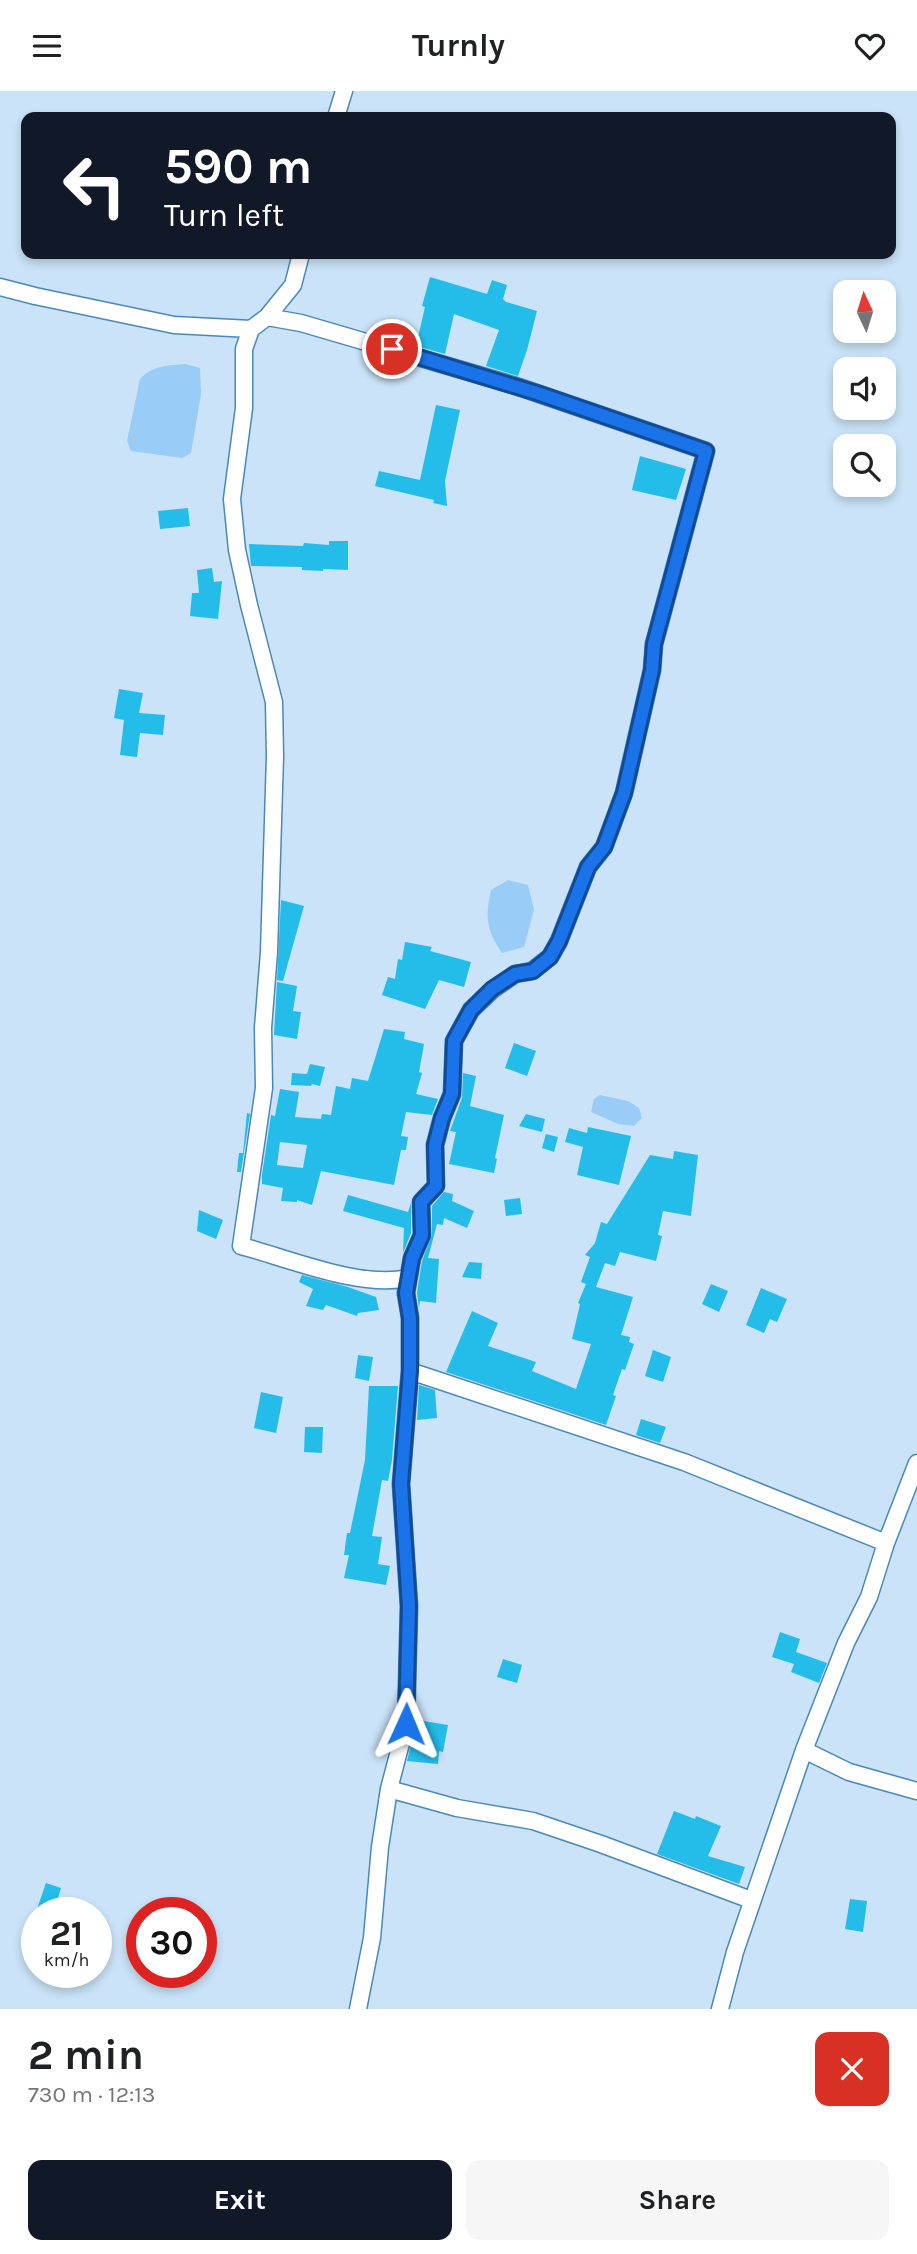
<!DOCTYPE html>
<meta charset="utf-8">
<style>
:root{--surface:#fff;--page:#f6f6f6;--text:#202124;--muted:#757577;--accent:#111827}
body{margin:0;font-family:Karla,sans-serif;background:var(--page);color:var(--text);height:100vh;display:flex;flex-direction:column;font-size:26px;white-space:nowrap}
*{box-sizing:border-box;margin:0}
p{font-size:23px;color:var(--muted)}
.icon{flex:none;width:38px;height:38px;fill:none;stroke:currentColor;stroke-width:2;stroke-linecap:round;stroke-linejoin:round}
.map{position:relative;height:1918px;overflow:hidden}
.side{display:flex;flex-direction:column;background:var(--surface);flex:1}
.side>*{flex:none}
.hud{position:absolute;left:21px;top:21px;width:875px;height:147px;border-radius:14px;box-shadow:0 4px 10px #0003;background:#111827;color:#fff;overflow:hidden}
.needle{width:46px;rotate:356deg}
.controls{position:absolute;left:833px;top:189px;display:grid;gap:14px}
.controls a{display:grid;place-items:center;width:63px;height:63px;border-radius:14px;background:var(--surface);box-shadow:0 4px 10px #0003;font-size:35px}
.speed{position:absolute;left:21px;top:1806px;display:flex;gap:14px;font-size:35px;font-weight:700;text-align:center}
.speed>*{display:grid;place-content:center;width:91px;height:91px;border-radius:50%;background:var(--surface);box-shadow:0 4px 10px #0003;line-height:1}
.speed small{font-size:18px;font-weight:400}
.speed .limit{border:10px solid #d22;background:#fff;color:#111}
.pin{position:absolute;display:grid;place-items:center;width:60px;height:60px;color:#fff;margin:-30px;border:4px solid #fff;border-radius:50%;box-shadow:0 2px 7px #0007}
.me{position:absolute;width:77px;margin:-38px;rotate:1deg;stroke-linejoin:round;filter:drop-shadow(0 0 5px #0008)}
.turn{display:flex;align-items:center;gap:24px;height:147px;padding:0 28px;font-size:32px}
.turn .icon{width:91px;height:91px;stroke-width:2.5}
.turn b{display:block;font-size:49px;line-height:60px}
.round{display:grid;place-items:center;flex:none;width:74px;height:74px;border-radius:14px;background:var(--page)}
.overview{display:flex;align-items:center;justify-content:space-between;height:119px;padding:0 28px}
h1{font-size:42px;font-weight:700;line-height:52px}
.button{display:flex;gap:14px;margin-top:auto;padding:14px 28px}
.button a{flex:1;height:80px;border-radius:14px;background:var(--accent);color:#fff;font-size:28px;font-weight:700;line-height:80px;text-align:center}
.button a+a{background:var(--page);color:var(--text)}
header{display:flex;justify-content:space-between;align-items:center;height:91px;padding:0 28px;background:var(--surface);font-size:32px;font-weight:700}
.map>svg:first-child{display:block}
.water{fill:#99ccf6}
.building{fill:#24bdea;fill-rule:evenodd}
.lines{fill:none;stroke-linecap:round;stroke-linejoin:round}
.minor-casing{stroke:#4a88b8;stroke-width:19}
.minor{stroke:#fff;stroke-width:16}
.route-casing{stroke:#114b97;stroke-width:18}
.route{stroke:#1a73e8;stroke-width:12}
</style>
<header><svg class="icon" aria-label="menu" viewBox="0 0 24 24"><path d="M4 6h16M4 12h16M4 18h16"/></svg>Turnly<svg class="icon" aria-label="heart" viewBox="0 0 24 24"><path d="M12 20l-8-8c-3-5 5-10 8-4 3-6 11-1 8 4z"/></svg></header>
<div class="map">
<svg width="917" height="1918" viewBox="0 0 917 1918">
<rect width="100%" height="100%" fill="#cae3f8"/>
<path class="water" d="M185,273L200,277L201,303L191,362L182,367L131,360L127,350L140,288C152,275 168,274 185,273Z
M508,789L528,794L534,819L524,856L502,862C486,839 485,826 491,799Z
M600,1004L628,1010L639,1017L642,1027L634,1035L618,1033L591,1021L594,1008Z"/>
<path class="building" d="M430,186L487,203L492,189L507,194L503,208L506,211L537,220L527,259L518,285L486,275L499,239L454,223L445,263L416,255L425,216L422,215Z
M436,314L460,319L445,390L447,415L433,412L434,409L375,395L379,380L420,389Z
M640,365L686,378L676,409L632,399Z
M188,417L190,435L160,438L158,420Z
M329,450H348V479L323,478V480L302,479V476L251,475L249,453L303,455L304,452L329,454Z
M212,477L214,491L222,490L218,528L190,525L192,502H199L197,479Z
M119,598L143,602L139,622L165,624L163,644L140,642L137,666L120,664L124,629L114,627Z
M281,809L304,815L283,890L277,889Z
M405,851L432,856L430,860L471,871L464,896L439,889L425,918L382,904L388,886L395,888L398,868L402,869Z
M277,891L297,895L293,920L301,921L297,948L274,944Z
M384,938L405,941L404,948L424,953L419,981L422,982L416,1003L438,1008L432,1024L406,1021L401,1045L408,1046L406,1059H401L394,1094L321,1080L312,1114L297,1109V1111L281,1110L283,1097L262,1093V1084L271,1024L275,1025L280,998L299,1001L295,1026L321,1028L322,1023L331,1024L336,995L350,998L352,987L368,990ZM280,1051L307,1054L303,1077L277,1074Z
M514,952L536,960L527,985L505,977Z
M310,973L325,976L320,995L312,993L311,995L291,994L292,982L307,983Z
M463,982L476,985L470,1015L504,1024L495,1067L497,1068L494,1082L449,1073L456,1041L450,1040L462,1007Z
M247,1022L250,1023L241,1081H237L239,1062H243Z
M526,1023L545,1028L542,1041L519,1035Z
M588,1036L631,1045L619,1094L577,1084L583,1056L565,1051L569,1037L587,1042Z
M546,1043L558,1046L554,1061L542,1057Z
M674,1060L698,1064L691,1125L663,1120L658,1144L662,1145L656,1170L620,1161L615,1175L605,1172L596,1196L633,1206L621,1244L630,1246L629,1251L634,1253L625,1279L622,1278L613,1304L616,1305L606,1334L446,1281L472,1220L498,1232L488,1255L536,1271L532,1280L576,1298L591,1253L572,1248L580,1213L578,1212L586,1193L581,1191L590,1166L585,1164L595,1152L601,1131L607,1133L650,1064L673,1068Z
M444,1101L453,1103L452,1110L474,1120L467,1137L444,1127L443,1134L437,1133L428,1167L439,1168L436,1212L420,1210L419,1217L417,1202L422,1170L432,1144V1115Z
M348,1104L408,1121L411,1112V1142L403,1162L404,1137L343,1120Z
M520,1107L522,1123L506,1125L504,1109Z
M199,1119L223,1129L216,1148L197,1140Z
M469,1171L482,1172L481,1188L462,1186Z
M302,1184L348,1196L376,1206L379,1219L358,1222L357,1225L326,1214L323,1219L306,1215L313,1198L299,1191Z
M711,1193L728,1200L719,1221L702,1213Z
M761,1197L787,1208L777,1231L770,1228L764,1242L746,1234Z
M653,1259L671,1266L663,1291L645,1285Z
M358,1264L373,1266L369,1290L355,1287Z
M419,1294L435,1299L437,1327L417,1329Z
M369,1295H398L392,1369L388,1390L382,1389L372,1445L382,1446L378,1473L390,1475L386,1494L344,1487L349,1464H344L347,1442H350L365,1369Z
M261,1301L283,1306L276,1342L254,1337Z
M641,1328L666,1336L660,1352L636,1344Z
M305,1336H323L322,1362L304,1361Z
M780,1541L800,1548L796,1561L827,1572L819,1592L791,1581L794,1573L772,1566Z
M503,1568L522,1574L517,1592L497,1586Z
M417,1629L448,1634L443,1661L439,1660L438,1673L407,1670Z
M674,1720L695,1728L696,1725L721,1735L708,1765L745,1776L739,1793L657,1763Z
M46,1792L61,1797L57,1810L84,1820L83,1822H50L37,1818Z
M850,1808L867,1810L863,1841L845,1838Z"/>
<g class="lines">
<defs>
<path id="minor" d="M336,26L344,0
M0,196L35,205L174,234L251,238L267,226L293,194L301,163
M267,226L301,232L513,294L706,360L654,553L652,579L624,702L604,756L588,776L559,850L550,866L532,880L515,883L492,899L471,919L454,950L452,1003L442,1027L435,1054L436,1095L421,1111L422,1144L412,1167L406,1202L410,1227V1280
M251,238L244,258V317L232,408L237,459L249,514L274,611L275,665L269,861L263,937L264,997L241,1155C288,1167 360,1198 408,1187
M886,1452L917,1372
M804,1659L849,1681L917,1700
M389,1698L457,1717L533,1730L601,1753L751,1809
M358,1918L372,1847L380,1756L389,1698L406,1633L409,1515L401,1393L410,1280L684,1371L886,1452L869,1506L846,1552L804,1659L735,1861L720,1918"/>
</defs>
<use href="#minor" class="minor-casing"/>
<use href="#minor" class="minor"/>
</g>
<g class="lines">
<defs>
<path id="route" d="M392,258L537,302L706,360L654,553L652,579L624,702L604,756L588,776L559,850L550,866L533,880L515,883L492,898L471,919L454,950L452,1003L442,1027L435,1054L436,1095L421,1111L422,1144L412,1167L406,1202L410,1227V1280L401,1393L409,1515L406,1633"/>
</defs>
<use href="#route" class="route-casing"/>
<use href="#route" class="route"/>
</g>
</svg>
<div class="controls">
<a><svg class="needle" viewBox="-14 -14 28 28"><path d="M0-13l5 13h-10z" fill="#e53935"/><path d="M0 13l5-13h-10z" fill="#757577"/></svg></a>
<a><svg class="icon" aria-label="sound" viewBox="0 0 24 24"><path d="M4 9h4l5-4v14l-5-4H4zM17 9q2 3 0 6"/></svg></a>
<a><svg class="icon" aria-label="search" viewBox="0 0 24 24"><circle cx="10" cy="10" r="6"/><path d="M15 15l6 6"/></svg></a>
</div>
<div class="speed"><div>21<small>km/h</small></div><div class="limit">30</div></div>
<div class="pin" style="left:392px;top:258px;background:#d93025"><svg class="icon" aria-label="arrive" viewBox="0 0 24 24"><path d="M6 21V4h12l-3 4 3 4H6"/></svg></div>
<svg class="me" style="left:406px;top:1633px" viewBox="-20 -20 40 40"><path d="M0-17L14 15 0 8-14 15z" fill="#1a73e8" stroke="#fff" stroke-width="4"/></svg>
<div class="hud">
<div class="turn"><svg class="icon" aria-label="left" viewBox="0 0 24 24"><path d="M17 20v-9H6M10 6l-5 5 5 5"/></svg><div><b>590 m</b>Turn left</div></div>
</div>
</div>
<section class="side">
<div class="overview"><div><h1>2 min</h1><p>730 m · 12:13</p></div><a class="round" style="background:#d93025;color:#fff"><svg class="icon" aria-label="close" viewBox="0 0 24 24"><path d="M6 6l12 12M18 6L6 18"/></svg></a></div>
<div class="button"><a>Exit</a><a>Share</a></div>
</section>
